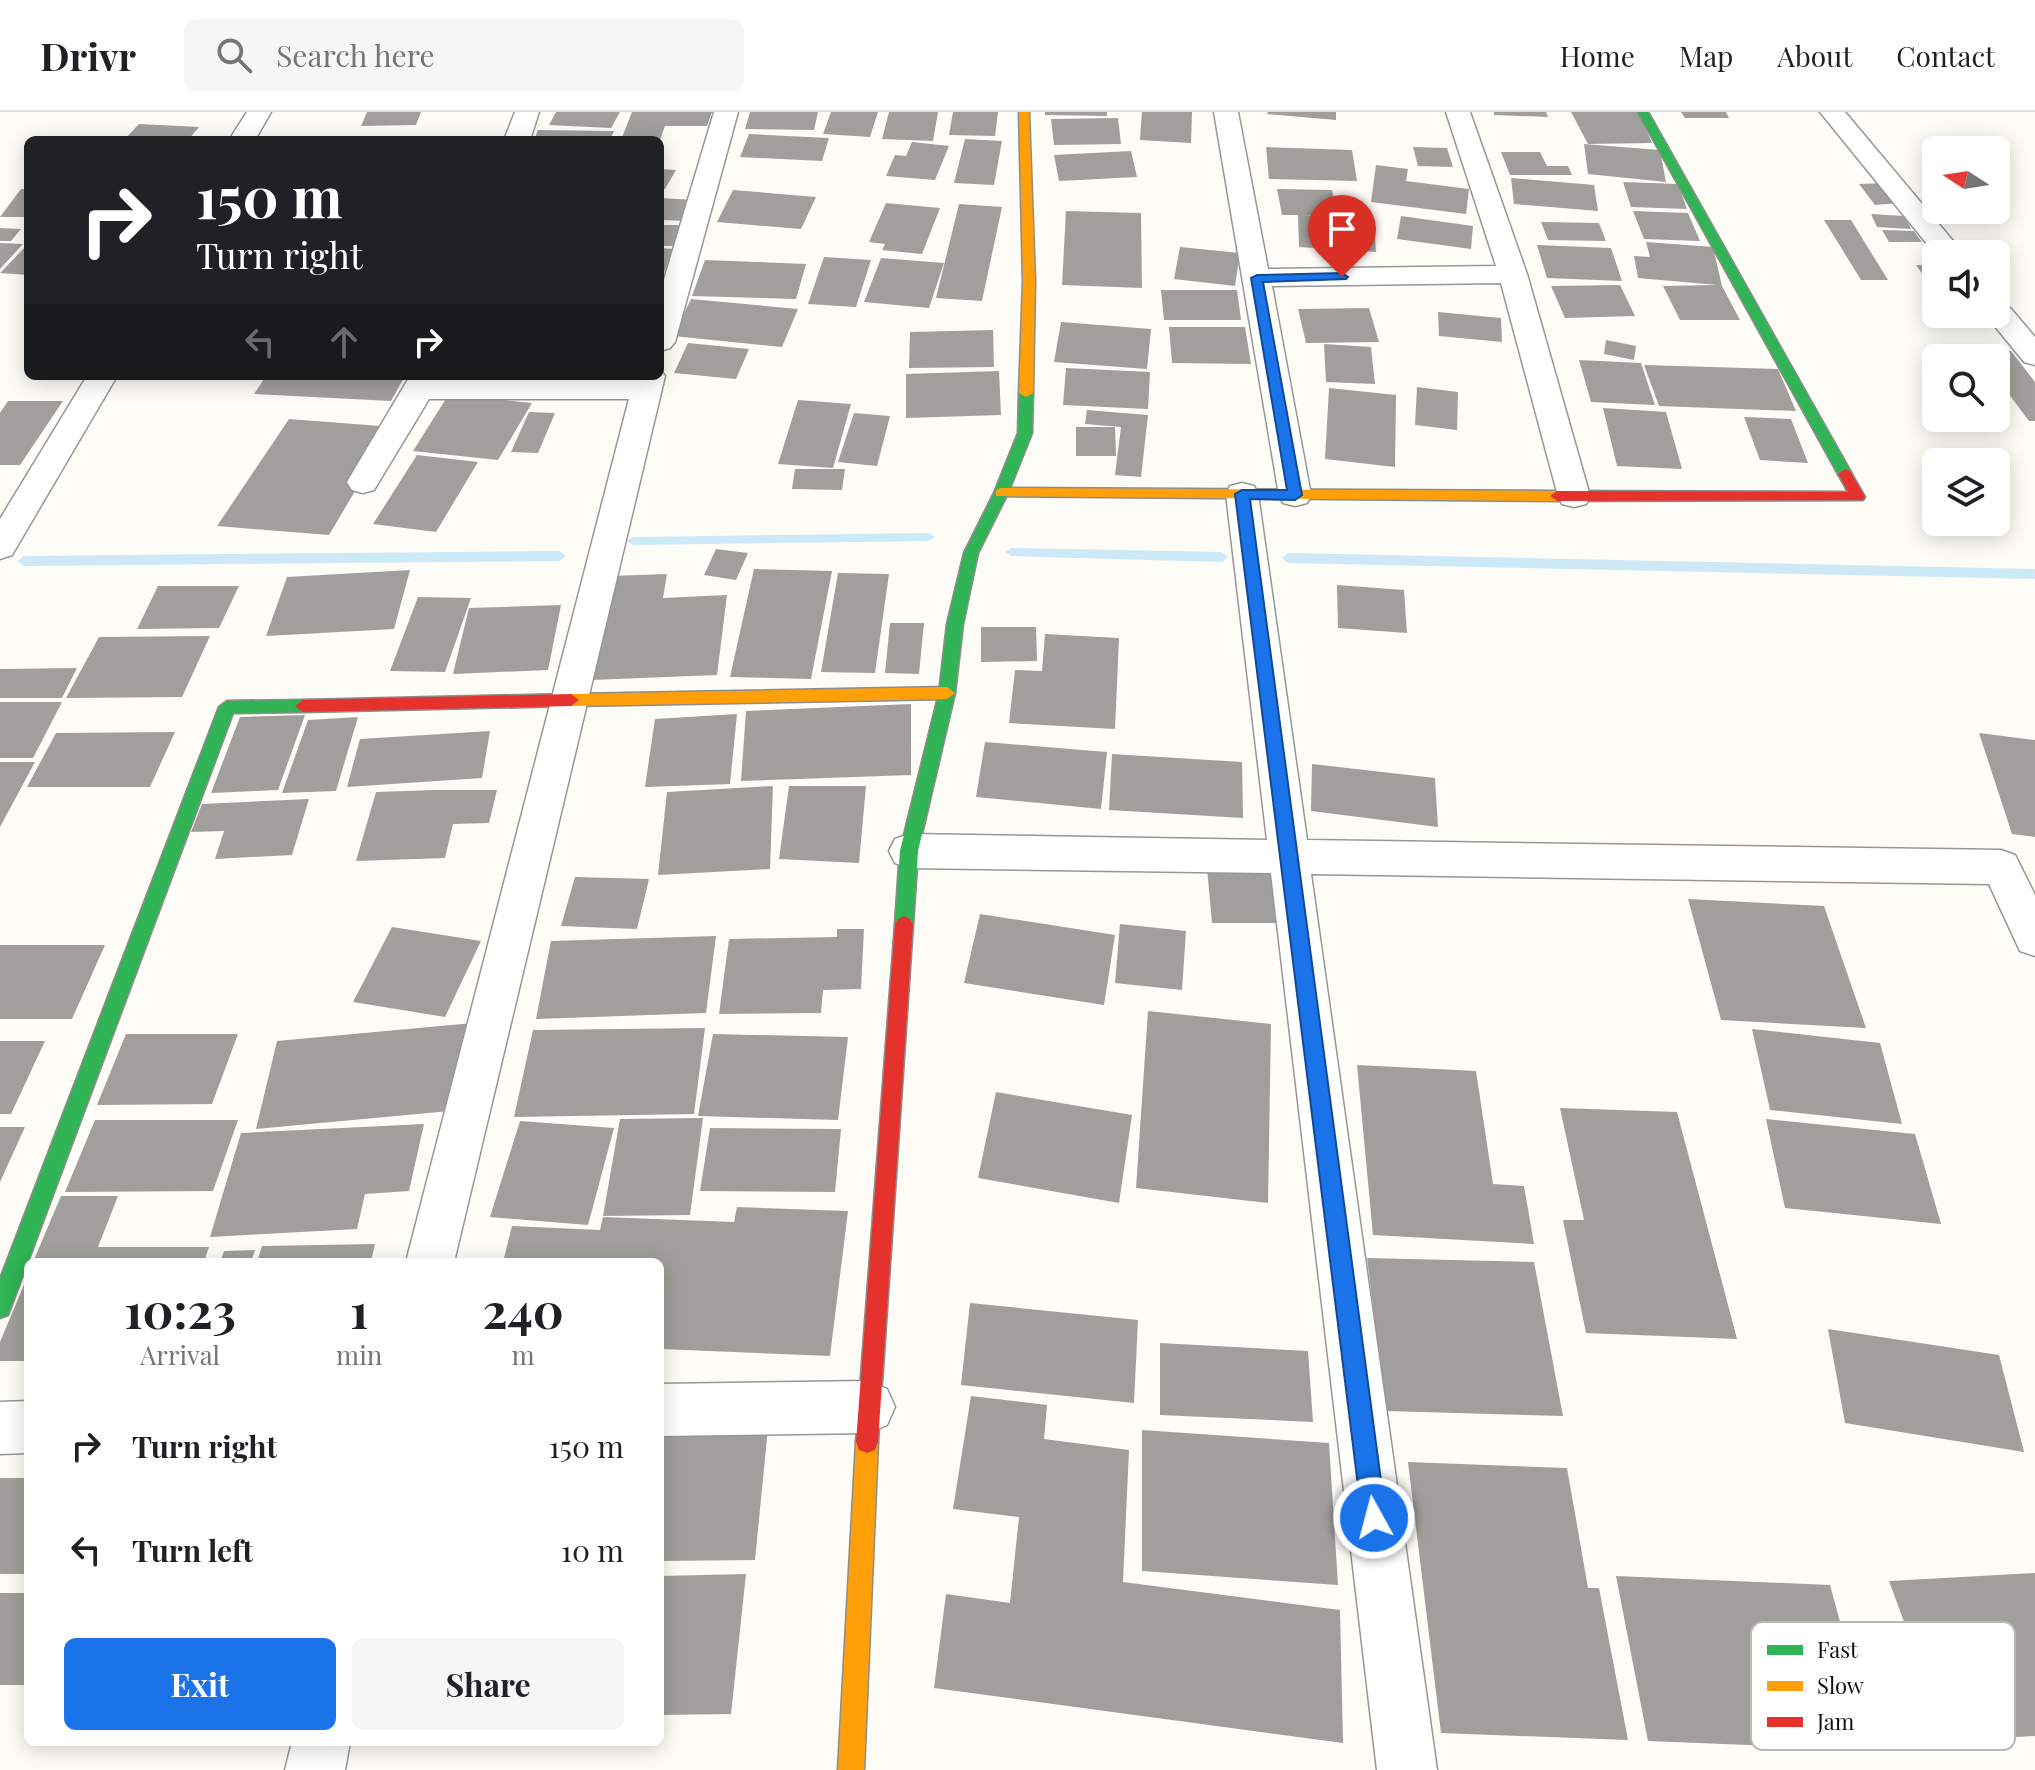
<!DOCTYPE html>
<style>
:root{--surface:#fff;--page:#f6f6f6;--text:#202124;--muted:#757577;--line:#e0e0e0;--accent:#1a73e8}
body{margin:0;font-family:"Playfair Display",serif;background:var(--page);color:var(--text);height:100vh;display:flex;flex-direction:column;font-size:30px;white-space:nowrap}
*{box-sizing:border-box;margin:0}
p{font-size:26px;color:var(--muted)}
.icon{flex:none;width:44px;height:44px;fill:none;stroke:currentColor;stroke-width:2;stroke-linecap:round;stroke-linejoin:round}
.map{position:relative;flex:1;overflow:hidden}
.sheet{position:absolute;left:24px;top:1146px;width:640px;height:488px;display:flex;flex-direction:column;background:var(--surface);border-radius:12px;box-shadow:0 4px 20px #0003}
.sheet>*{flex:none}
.banner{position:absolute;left:24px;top:24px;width:640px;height:244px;border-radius:12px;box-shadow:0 4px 20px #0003;background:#202124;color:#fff;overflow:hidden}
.needle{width:52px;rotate:282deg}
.fabs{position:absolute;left:1922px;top:24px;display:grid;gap:16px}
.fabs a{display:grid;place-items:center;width:88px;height:88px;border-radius:12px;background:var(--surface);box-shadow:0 4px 20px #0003;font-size:40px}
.pin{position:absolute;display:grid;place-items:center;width:68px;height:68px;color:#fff;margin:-82px -34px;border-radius:50% 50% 50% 0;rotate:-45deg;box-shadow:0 0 8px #0007}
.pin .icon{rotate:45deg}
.me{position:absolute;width:88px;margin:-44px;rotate:353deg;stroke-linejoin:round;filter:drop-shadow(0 0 6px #0008)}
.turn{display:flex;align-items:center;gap:28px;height:168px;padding:0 40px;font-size:36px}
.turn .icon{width:104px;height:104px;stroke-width:2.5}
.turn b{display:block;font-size:56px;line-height:68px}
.lanes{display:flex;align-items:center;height:76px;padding:0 40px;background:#0003;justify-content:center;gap:40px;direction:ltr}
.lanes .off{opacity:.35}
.eta{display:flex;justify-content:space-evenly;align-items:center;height:136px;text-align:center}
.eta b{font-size:48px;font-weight:700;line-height:56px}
.cta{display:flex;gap:16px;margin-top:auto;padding:16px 40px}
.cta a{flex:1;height:92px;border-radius:12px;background:var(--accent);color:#fff;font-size:32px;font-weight:700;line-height:92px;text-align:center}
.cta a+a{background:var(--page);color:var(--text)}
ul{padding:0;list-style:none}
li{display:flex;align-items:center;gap:24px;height:104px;padding:0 40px}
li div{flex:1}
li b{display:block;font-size:30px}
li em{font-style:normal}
header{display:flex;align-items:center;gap:48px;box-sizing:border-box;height:112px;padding:0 40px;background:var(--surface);border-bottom:2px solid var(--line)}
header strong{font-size:38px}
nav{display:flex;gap:44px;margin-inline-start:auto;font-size:28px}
.search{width:560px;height:72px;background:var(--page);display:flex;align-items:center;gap:20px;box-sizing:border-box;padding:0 28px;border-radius:12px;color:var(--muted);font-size:30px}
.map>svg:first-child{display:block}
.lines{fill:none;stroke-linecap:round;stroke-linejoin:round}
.stream{fill:#cde8f7;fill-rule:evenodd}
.building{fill:#a19f9c}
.street-casing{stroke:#979795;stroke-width:3}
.fast-casing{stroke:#8e8d8b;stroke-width:3}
.slow-casing{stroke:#8e8d8b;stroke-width:3}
.jam-casing{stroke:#8e8d8b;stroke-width:3}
.street{fill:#fffffe;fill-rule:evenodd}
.fast{fill:#30b455;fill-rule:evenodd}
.slow{fill:#ff9f0a;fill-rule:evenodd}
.jam{fill:#e5322d;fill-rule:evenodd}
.route{fill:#1a73e8;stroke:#114b97;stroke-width:2}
.key{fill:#fff;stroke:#b8b8b8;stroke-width:2}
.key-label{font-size:22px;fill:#111}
</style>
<header>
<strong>Drivr</strong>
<div class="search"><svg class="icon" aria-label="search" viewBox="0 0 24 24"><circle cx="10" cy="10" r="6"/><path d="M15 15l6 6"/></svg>Search here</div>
<nav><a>Home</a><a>Map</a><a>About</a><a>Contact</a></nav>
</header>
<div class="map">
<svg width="2035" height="1658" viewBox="0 0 2035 1658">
<rect width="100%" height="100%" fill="#fdfcf7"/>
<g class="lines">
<path class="stream" d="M929,421L935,425L929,429L633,433L627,429L633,425Z
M1011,436L1222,440L1228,445L1222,450L1011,444L1005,440Z
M560,439L566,444L560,449L24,454L18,449L24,444Z
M1288,441L2035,457V467L1288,451L1282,446Z"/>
</g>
<path class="building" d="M367,0H421L416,13L361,14Z
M556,0H620L611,16L549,13Z
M632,0H712L707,14H665L660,28H621Z
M750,0H818L814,18L745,17Z
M831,0H878L870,25L823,22Z
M889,0H938L933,29L882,27Z
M953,0H998L995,24L949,23Z
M1045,0H1107V4L1045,3Z
M1142,0H1192L1191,31L1140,28Z
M1268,0H1336V8L1267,2Z
M1494,0H1546L1548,5L1494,3Z
M1571,0H1639L1652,31L1588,32Z
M1681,0H1726L1729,6H1685Z
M1118,6L1121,32L1054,33L1051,7Z
M139,12L199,15L188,28H124Z
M538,18L614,19L610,28H534Z
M749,22L829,26L822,49L740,45Z
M358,24H403L401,28H355Z
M965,27L1002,29L994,73L954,71Z
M912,30L949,34L935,68L886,64L895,43L906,44Z
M1584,32L1660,38L1666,70L1588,62Z
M1266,35L1352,38L1357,69L1269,67Z
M1413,35L1447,36L1453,55L1418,54Z
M1131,39L1137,65L1059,69L1054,43Z
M1501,40H1540L1547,54H1568L1572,63H1510Z
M1376,53L1408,57L1406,69L1469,77L1466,102L1371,90Z
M660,57L676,58L665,77H660Z
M1511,66L1594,73L1598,99L1514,92Z
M1623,70L1678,72L1687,97L1631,95Z
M1884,71L1901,91L1875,93L1859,72Z
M21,77H28V105H0Z
M1277,77L1332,78L1338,103H1305L1374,107L1376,140L1299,135L1298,103H1282Z
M733,78L816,85L801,117L717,110Z
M660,86L696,88L687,109L660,108Z
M886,91L940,96L922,142L882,138L885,132L869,130Z
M959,92L1002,95L982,189L936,186Z
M1066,99L1141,101L1142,176L1062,173Z
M1633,99L1688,101L1700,129L1644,127Z
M1871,102L1905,104L1911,117L1877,115Z
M1401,104L1473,114L1471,137L1397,127Z
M1824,108H1851L1888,168H1861Z
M1541,110L1599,111L1606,129L1548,128Z
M660,113H682L674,134H660Z
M0,116L21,117L11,129H0Z
M1882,118L1914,119L1922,130H1889Z
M1646,130L1713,135L1722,174L1740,208H1680L1663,174L1717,173L1638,166L1634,144L1650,145Z
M0,131L23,132L0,157Z
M28,132V163L0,161Z
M1537,133L1611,136L1622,169L1547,166Z
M1180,135L1240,141L1235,174L1174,167Z
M660,136L673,137L660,171Z
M824,145L871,148L856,195L808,192Z
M881,146L944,151L929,196L864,190Z
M705,148L806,152L796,187L692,184Z
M1916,153H1936V177H1933Z
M1620,173L1635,204L1565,206L1551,174Z
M1161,178H1237L1241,208H1164Z
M691,187L798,197L782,235L673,224Z
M1369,196L1379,230L1306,231L1298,197Z
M1438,200L1501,206L1502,230L1439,224Z
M1061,210L1151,217L1147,257L1054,250Z
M1169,215H1245L1251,252L1172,251Z
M993,218L994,255L909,256L910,220Z
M1606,228L1636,234L1634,248L1604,242Z
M688,231L749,237L736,267L674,261Z
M1324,232L1371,235L1375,272L1326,270Z
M2011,239L2035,270V309H2029L1996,265V246H1982L1977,240Z
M1579,248L1641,251L1655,293L1591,290Z
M1644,253L1778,257L1796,299L1659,294Z
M1066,256L1150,260L1148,297L1063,293Z
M999,259L1001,303L906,306V262Z
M266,264H405L391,289L254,282Z
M562,264H615L609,275L558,269Z
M1417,275L1458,280L1457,318L1415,313Z
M1329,276L1396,283L1395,355L1325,347Z
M449,282L532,291L498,348L413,339Z
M798,288L851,292L833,356L778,352Z
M8,289H63L20,353H0V301Z
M1603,296L1666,300L1682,357L1617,354Z
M1087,298L1148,303L1141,365L1115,363L1121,315L1085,312Z
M529,300L555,301L538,341L511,340Z
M854,301L890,304L877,354L838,350Z
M1744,305L1791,307L1808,351L1760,348Z
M289,307L393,315L329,423L217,414Z
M1076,315H1115L1116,344H1076Z
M417,343L478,350L436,420L373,412Z
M795,357H845L842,378L792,377Z
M716,437L748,441L736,468L704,463Z
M754,457L832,459L811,567L730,565Z
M410,458L394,517L266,524L287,465Z
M838,461L889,462L875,561L821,560Z
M667,462L663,486L727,483L717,563L591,568L611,464Z
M1337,473L1404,478L1407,521L1338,516Z
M158,474H239L219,516L137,517Z
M418,485L471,486L445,560L390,559Z
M561,493L548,558L453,562L469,496Z
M890,511H924L919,562L885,561Z
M981,515H1036L1037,549L981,550Z
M1045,522L1119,526L1115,617L1009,611L1015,558L1042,559Z
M210,524L182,585L66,586L99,525Z
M77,556L62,586H0V557Z
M0,590H62L33,646H0Z
M911,592V663L741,669L746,599Z
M737,602L730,672L645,675L655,607Z
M305,603L278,678L211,681L240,605Z
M358,605L336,679L282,681L308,608Z
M490,619L482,666L347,675L360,627Z
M175,620L150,675H27L56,621Z
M1979,621L2035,628V725L2012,722Z
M985,630L1107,640L1101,697L976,685Z
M1112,642L1242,650L1243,706L1109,698Z
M0,650H35L0,715Z
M1312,652L1435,666L1438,715L1311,699Z
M773,674L770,757L658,763L667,680Z
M789,674H866L859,751L779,747Z
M435,678H497L489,711L453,712L445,746L356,749L376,680Z
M309,687L292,743L215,747L224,719L191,720L202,692Z
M1272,755L1279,811H1212L1207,756Z
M575,765L649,767L637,817L561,814Z
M1688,787L1824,794L1866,916L1721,908Z
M980,802L1115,823L1104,893L964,871Z
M1120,812L1186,819L1182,878L1115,871Z
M392,815L481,829L445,905L353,890Z
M837,817H864L861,877L823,878L821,901L719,902L729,827L837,825Z
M716,824L706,901L536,907L551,829Z
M0,833H105L72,907H0Z
M1148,899L1271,912L1268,1091L1136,1076Z
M473,911L460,998L256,1017L277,929Z
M705,916L694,1002L514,1005L533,918Z
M1752,917L1880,931L1902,1012L1770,998Z
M126,922H238L212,992L97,993Z
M713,922L848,925L838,1008L698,1004Z
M0,929H45L11,1002H0Z
M1357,953L1476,959L1493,1072L1524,1074L1534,1132L1373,1123Z
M996,980L1132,1003L1119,1091L978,1066Z
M1560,996L1677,1000L1737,1227L1586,1221L1563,1108H1584Z
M703,1006L690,1103L603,1104L620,1007Z
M1766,1007L1915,1022L1941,1112L1785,1096Z
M95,1008H238L213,1079L65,1080Z
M520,1009L614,1016L588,1113L490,1105Z
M424,1012L409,1079L365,1082L357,1117L210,1125L241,1021Z
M0,1015H25L0,1070Z
M710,1016L841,1017L835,1080L700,1079Z
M61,1084H118L98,1135H209L204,1150H33Z
M737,1095L848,1099L830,1244L660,1237V1150H503L512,1114L600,1118L603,1105L734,1110Z
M375,1132L371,1150H257L262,1134Z
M255,1138L251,1150H220L224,1139Z
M1367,1146L1534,1150L1563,1304L1386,1299Z
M28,1163V1249H0V1230Z
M970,1191L1138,1208L1134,1291L961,1273Z
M1828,1217L1999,1243L2024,1340L1845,1311Z
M1160,1231L1308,1239L1313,1310L1160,1303Z
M971,1284L1047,1293L1044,1327L1129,1338L1123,1470L1340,1498L1343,1631L934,1576L946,1482L1010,1491L1019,1405L953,1397Z
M660,1316H768L755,1448L660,1449Z
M1142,1318L1329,1331L1338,1473L1142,1459Z
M1408,1350L1567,1356L1588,1476H1599L1628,1628L1441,1621Z
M0,1366H28V1462H0Z
M2035,1461V1624L1948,1629L1889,1469Z
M746,1462L731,1602L660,1603V1464Z
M1616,1464L1830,1473L1875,1638L1648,1629Z
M0,1481H28V1573H0Z"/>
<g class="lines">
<defs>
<path id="street" d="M247,0H271L255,28H229Z
M515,0H539L530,28H504Z
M714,0H738L675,230L670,236L660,239V181Z
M1214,0H1238L1268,157L1496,154L1446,0H1470L1527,162L1590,384L1586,392L1574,395L1562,392L1558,384L1501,171L1272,174L1311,383L1307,391L1295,394L1283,391L1279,383Z
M1820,0H1845L1964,142L1936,143Z
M1996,188L2006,191L2035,225V253L2024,250L1985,202H1996Z
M660,257L665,264L454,1150H406L629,287H429L374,378L363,381L352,378L347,370L410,264H440L439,267H634L635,264H660Z
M87,264H117L12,443L0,447V407Z
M1242,371L1254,374L1258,382L1307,728L2001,738L2015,743L2035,783V844L2020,839L1989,772L1311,762L1437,1658H1377L1271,761L909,756L895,751L889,739L895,727L909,722L1267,728L1226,382L1230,374Z
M869,1269L887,1277L895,1295L887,1313L869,1321L660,1324V1272Z
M28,1289V1341L0,1342V1290Z
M292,1630H350L345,1658H285Z"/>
<path id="fast" d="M1638,0H1648L1852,362L1850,365L1845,367L1838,362Z
M1026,277L1033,281L1032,321L1008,381L978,441L963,512L955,581L918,739L913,812L910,817H898L895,812L900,739L939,581L947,512L964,441L994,381L1018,321L1019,281Z
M303,588L311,594L303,600L233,601L11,1195L8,1203L0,1206V1167L219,595L227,589Z"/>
<path id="slow" d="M1019,0H1029L1035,169L1033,281L1026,285L1019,281L1023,169Z
M1001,376L1557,379L1564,384L1557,389L996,384V378Z
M947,575L955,581L947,587L571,594L563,588L571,582Z
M867,1319L875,1322L878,1330L864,1658H838L856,1330L859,1322Z"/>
<path id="jam" d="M1845,357L1850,359L1865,385L1863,388L1557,389L1550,384L1557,379L1848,380L1838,362Z
M571,582L579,588L571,594L303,600L295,594L303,588Z
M904,804L910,807L913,812L878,1330L875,1338L867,1341L859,1338L856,1330L895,812L898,807Z"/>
</defs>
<use href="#street" class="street-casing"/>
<use href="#fast" class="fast-casing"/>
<use href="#slow" class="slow-casing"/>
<use href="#jam" class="jam-casing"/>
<use href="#street" class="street"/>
<use href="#fast" class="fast"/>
<use href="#slow" class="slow"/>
<use href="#jam" class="jam"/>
</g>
<path class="route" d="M1342,161L1348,165L1346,167L1263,170L1302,383L1295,388L1250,387L1386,1406L1382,1414L1374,1418L1366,1414L1362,1406L1235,382L1242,378H1287L1251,166L1257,163Z"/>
<rect x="1751" y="1510" width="264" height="128" rx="12" class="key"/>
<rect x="1767" y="1533" width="36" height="10" fill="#30b455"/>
<rect x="1767" y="1569" width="36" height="10" fill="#ff9f0a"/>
<rect x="1767" y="1605" width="36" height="10" fill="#e5322d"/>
<g class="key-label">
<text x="1817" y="1546">Fast</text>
<text x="1817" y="1582">Slow</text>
<text x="1817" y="1618">Jam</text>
</g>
</svg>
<div class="fabs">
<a><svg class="needle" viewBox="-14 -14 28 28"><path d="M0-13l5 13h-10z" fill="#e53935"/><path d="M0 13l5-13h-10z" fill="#757577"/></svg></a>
<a><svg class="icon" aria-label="sound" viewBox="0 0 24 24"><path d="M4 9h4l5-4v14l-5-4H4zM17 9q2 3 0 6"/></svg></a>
<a><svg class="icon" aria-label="search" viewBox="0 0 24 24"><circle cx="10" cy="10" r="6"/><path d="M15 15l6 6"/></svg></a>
<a><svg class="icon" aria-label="layers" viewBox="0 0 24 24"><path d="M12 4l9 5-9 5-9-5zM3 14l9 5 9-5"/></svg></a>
</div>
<div class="pin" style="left:1342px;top:165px;background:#d93025"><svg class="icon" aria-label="arrive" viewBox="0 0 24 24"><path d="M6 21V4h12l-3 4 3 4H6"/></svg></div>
<svg class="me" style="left:1374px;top:1406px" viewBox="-20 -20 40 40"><circle r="17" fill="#1a73e8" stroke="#fff" stroke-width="3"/><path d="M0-11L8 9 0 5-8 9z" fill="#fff"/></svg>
<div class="banner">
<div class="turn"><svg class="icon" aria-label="right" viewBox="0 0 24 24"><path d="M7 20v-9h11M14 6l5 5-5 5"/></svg><div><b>150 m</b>Turn right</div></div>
<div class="lanes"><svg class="icon off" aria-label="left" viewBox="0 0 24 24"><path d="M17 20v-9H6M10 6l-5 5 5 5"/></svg><svg class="icon off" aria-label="ahead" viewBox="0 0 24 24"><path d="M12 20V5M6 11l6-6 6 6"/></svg><svg class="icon" aria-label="right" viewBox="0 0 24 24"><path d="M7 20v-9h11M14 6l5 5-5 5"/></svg></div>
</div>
<section class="sheet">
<div class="eta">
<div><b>10:23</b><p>Arrival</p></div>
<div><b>1</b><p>min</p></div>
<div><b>240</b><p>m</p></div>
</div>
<ul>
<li><svg class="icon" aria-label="right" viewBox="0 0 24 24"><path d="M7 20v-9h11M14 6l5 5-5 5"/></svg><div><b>Turn right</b></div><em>150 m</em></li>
<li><svg class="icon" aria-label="left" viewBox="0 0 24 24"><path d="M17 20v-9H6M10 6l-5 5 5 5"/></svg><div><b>Turn left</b></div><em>10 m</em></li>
</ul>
<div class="cta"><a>Exit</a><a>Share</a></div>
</section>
</div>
